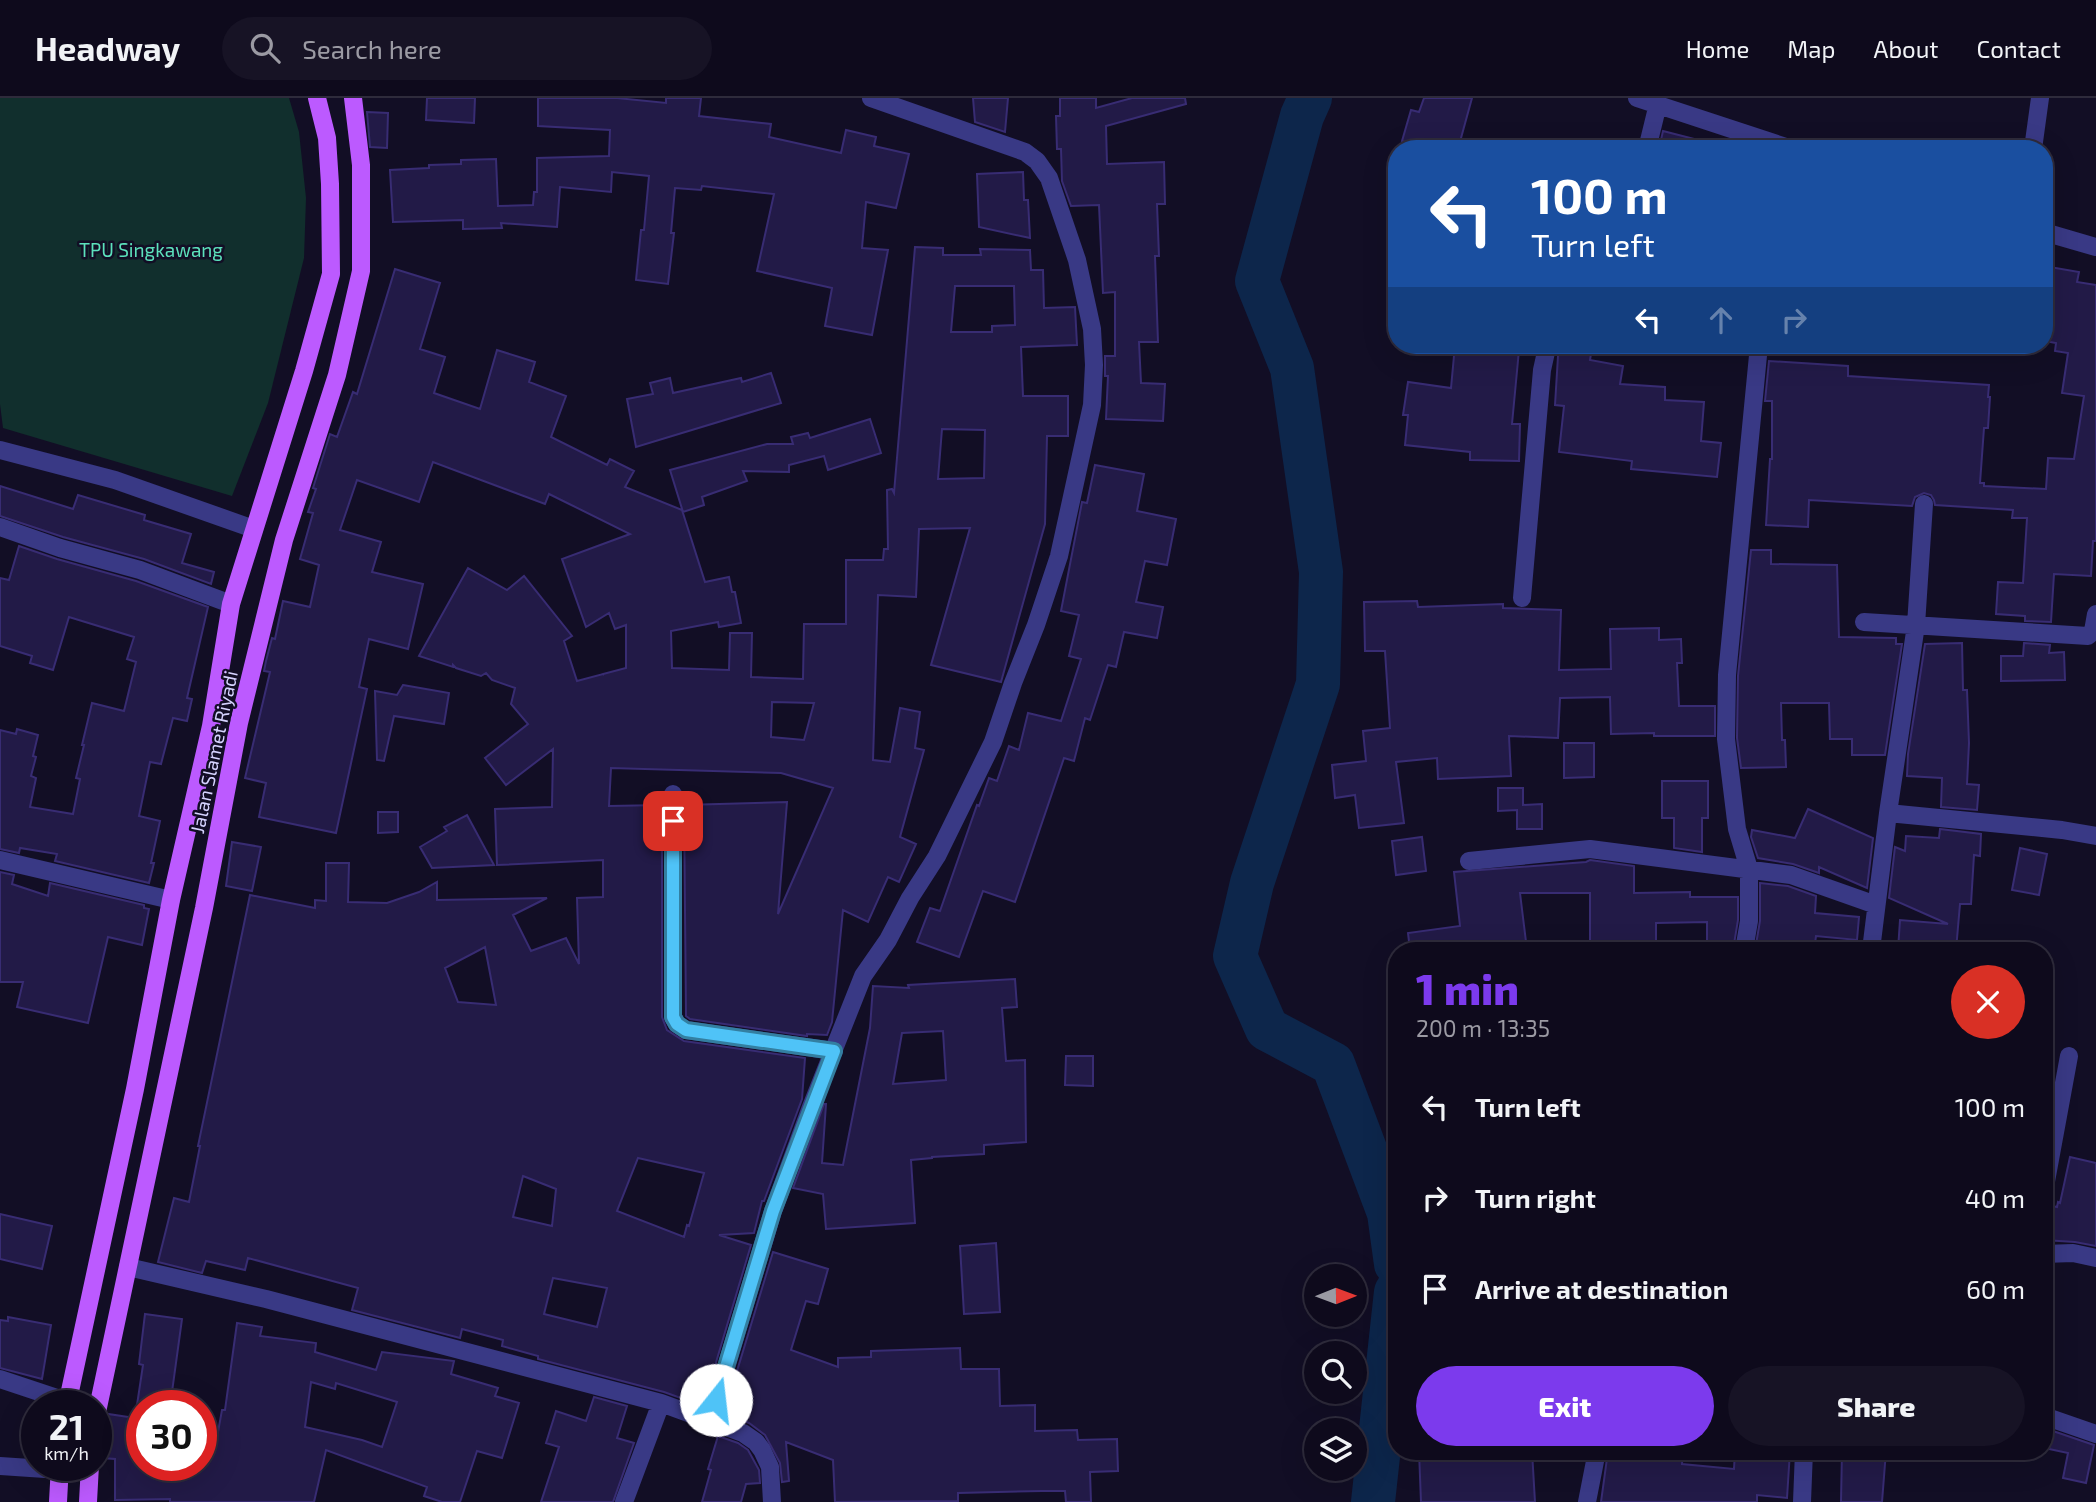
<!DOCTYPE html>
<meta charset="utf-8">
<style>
:root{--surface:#0e0a1c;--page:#171325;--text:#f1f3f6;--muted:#9b9aa3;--line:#2e2b3b;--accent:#7c3aed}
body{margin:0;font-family:"Exo 2",sans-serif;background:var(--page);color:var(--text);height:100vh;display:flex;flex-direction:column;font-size:26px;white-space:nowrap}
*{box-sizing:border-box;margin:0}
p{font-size:23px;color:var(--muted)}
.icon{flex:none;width:38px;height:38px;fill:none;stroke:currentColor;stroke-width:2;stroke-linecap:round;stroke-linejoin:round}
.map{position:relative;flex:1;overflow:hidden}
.sheet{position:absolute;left:1388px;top:844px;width:665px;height:518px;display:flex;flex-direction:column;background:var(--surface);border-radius:28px;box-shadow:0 7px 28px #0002,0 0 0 2px var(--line)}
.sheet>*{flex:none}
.top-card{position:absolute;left:1388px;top:42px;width:665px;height:214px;border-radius:28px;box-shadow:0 7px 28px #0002,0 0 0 2px var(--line);background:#1a4fa0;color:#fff;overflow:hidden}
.needle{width:46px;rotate:89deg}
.controls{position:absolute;left:1304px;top:1166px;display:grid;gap:14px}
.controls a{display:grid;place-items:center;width:63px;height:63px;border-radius:50%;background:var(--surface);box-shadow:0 7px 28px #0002,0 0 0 2px var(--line);font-size:35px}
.speed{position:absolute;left:21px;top:1292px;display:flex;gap:14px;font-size:35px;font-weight:700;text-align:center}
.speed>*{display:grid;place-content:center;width:91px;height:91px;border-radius:50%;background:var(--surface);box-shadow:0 7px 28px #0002,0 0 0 2px var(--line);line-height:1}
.speed small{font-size:18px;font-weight:400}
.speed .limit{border:10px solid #d22;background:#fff;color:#111}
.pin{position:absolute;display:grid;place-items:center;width:60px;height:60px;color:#fff;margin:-30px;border-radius:14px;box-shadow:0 4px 10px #0006}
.me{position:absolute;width:77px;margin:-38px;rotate:16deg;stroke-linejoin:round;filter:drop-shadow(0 0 5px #0008)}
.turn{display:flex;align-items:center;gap:24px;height:147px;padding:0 28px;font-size:32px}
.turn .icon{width:91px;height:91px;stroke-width:2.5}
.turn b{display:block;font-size:49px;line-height:60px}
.lanes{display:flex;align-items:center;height:66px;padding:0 28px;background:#0003;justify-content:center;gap:35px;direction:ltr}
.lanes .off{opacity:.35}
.round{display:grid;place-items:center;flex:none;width:74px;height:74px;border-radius:37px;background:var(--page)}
.head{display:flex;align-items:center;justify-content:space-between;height:119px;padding:0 28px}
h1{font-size:42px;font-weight:800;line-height:52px;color:var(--accent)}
.action{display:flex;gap:14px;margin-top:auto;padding:14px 28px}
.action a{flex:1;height:80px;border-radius:42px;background:var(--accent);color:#fff;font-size:28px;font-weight:800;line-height:80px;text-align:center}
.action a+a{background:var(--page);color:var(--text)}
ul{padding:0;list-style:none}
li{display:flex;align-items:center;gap:21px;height:91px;padding:0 28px}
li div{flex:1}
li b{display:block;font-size:26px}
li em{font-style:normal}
header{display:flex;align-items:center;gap:42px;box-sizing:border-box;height:98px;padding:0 35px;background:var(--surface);border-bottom:2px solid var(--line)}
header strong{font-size:33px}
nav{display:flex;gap:38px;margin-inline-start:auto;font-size:24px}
.search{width:490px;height:63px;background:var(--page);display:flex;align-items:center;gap:18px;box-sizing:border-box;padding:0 24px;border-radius:38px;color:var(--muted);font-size:26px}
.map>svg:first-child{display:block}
.green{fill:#112f2d}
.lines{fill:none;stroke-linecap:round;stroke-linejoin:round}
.river{stroke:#0d264b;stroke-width:44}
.building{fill:#221a47;stroke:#382c73;stroke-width:2;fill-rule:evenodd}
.minor{stroke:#393985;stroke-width:18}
.major{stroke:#bc5aff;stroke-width:18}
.route-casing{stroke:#337fa1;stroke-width:18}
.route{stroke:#4fc3f7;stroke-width:12}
.labels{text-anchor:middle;stroke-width:5;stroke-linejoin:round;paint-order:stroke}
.park-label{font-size:19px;fill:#5ce1bc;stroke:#120e25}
.street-label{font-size:19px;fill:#d6d3ff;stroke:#120e25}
</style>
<header>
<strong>Headway</strong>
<div class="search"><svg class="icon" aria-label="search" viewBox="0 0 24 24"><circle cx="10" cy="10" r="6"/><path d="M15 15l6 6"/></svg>Search here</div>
<nav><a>Home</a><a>Map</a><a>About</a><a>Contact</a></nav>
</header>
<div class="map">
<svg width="2096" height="1404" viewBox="0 0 2096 1404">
<rect width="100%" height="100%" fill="#120e25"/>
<path class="green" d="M0,0H289L299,34L306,100L304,160L268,305L232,398L3,330L0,306Z"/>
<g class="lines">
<path class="river" d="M1310,0L1302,18L1257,183L1292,270L1321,474L1318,586L1252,785L1235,858L1267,931L1333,966L1389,1115L1396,1166
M1373,1404L1396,1194"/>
</g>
<path class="building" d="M427,0H475L474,25L426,22Z
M538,0H617L666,5V0H701L699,18L771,26L769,39L841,55L846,32L876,39L874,48L909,56L896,110L866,104L862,150L888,152L872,237L825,228L832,190L757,173L774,96L702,88L701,92L675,90L671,135H674L668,186L636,182L641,132H644L649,78L612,74L611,94L560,89L557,129L501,125L502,130L463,131V122L393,124L390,72L429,70V67L461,66V62L496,61L498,108L533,107L534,94H537V60L609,58L610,32L538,28Z
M973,0H1008L1005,34L975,24Z
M1060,0H1096V10L1132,0H1185L1186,6L1106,28L1107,66L1164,64L1165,106H1157L1159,158H1155L1158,244H1139L1141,285L1165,286L1163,323L1106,321L1108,278H1105V258H1115V194L1103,195L1099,107L1071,108L1062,83L1061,51H1057L1056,18H1060Z
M1424,0H1472L1458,51H1428L1402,43L1411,12L1419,14Z
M367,14L388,15L387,50L370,49Z
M1663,33L1706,44L1705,51H1659Z
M1023,74L1024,102H1028L1030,140L979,129L977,76Z
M915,149L943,150V157H981L980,151L1030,152L1031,172H1043L1044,210L1075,209L1077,247L1021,249L1023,298H1068V338H1047L1045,426L1001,584L931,567L970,430L919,431L916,499L878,497L873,662L890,664L900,610L920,614L915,650L924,652L900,739L916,746L899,784L888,779L868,824L843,812L832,924L827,937L807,936V938L690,921L686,918L684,707L787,704L778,816L833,690L781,675L611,670L609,708L662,707V919L667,932L684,943L805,960L802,1001L764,1103H762L754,1135L719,1137L751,1147L703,1308L664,1294L538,1261V1258L502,1248L503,1242L462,1231L460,1240L352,1212L358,1190L248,1160L245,1172L206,1163L202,1175L158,1164L174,1100L189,1104L200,1048H198L250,797L315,810V802L326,803V765H349L348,804L387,805L419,794L437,784V802L547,800L513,817L531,853L566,840L579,866L577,800L603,799V762L497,767L495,711L552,709L553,651L506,687L485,660L528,626L511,606L515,590L492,582L486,575L481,578L456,570L453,567V569L419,558L468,470L507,492L524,478L572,538L564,543L577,583L603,576L604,577L603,576L626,570V527L615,531L609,515L586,529L562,461L630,436L549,396L545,406L433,364L419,404L357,382L340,432L381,444L372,474L423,486L408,551L369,541L359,589L367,591L336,735L259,719L266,685L245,680L270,574L264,573L266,563L272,540L275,541L283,503L310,509L319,467L300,461L313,415L308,414L316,391L313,390L330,336L337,339L353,294L357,296L395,171L440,185L420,251L445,259L434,295L480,311L497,252L535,264L529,284L566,298L551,339L607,367L610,361L634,373L625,389L682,412L705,484L729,479L732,494H735L741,525L719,529L718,524L671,533L672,570L729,572L730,535H752L751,579L803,581L804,526H846V462H883L884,451H888L887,392L892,391L894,395ZM955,188H1014L1015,227L992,228V234H951ZM942,331L985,332L984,380L938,381ZM772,604L814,605L804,642L771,639ZM485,849L496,907L458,904L445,870ZM638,1060L704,1075L689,1128L687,1127L684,1139L617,1113ZM523,1078L556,1091L552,1128L513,1119ZM553,1180L607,1190L597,1229L544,1216Z
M2044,168L2079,174L2077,184L2096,187V443H2093L2091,478L2054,476L2051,524L2025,523V518L1996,516L1998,484L2023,485L2027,420H2012L2013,412L1935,407L1934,402L1931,397L1924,395L1915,399L1912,408L1809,402L1808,429L1766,427L1770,361H1772V303H1765L1769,263L1848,268V278L1989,287L1988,299H1990L1988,330H1984L1980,385H1984V388L2046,391L2048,360L2074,361L2084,298L2062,295L2068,255L2055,253L2056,245L2044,243Z
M1455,247L1519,252L1512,326H1520L1519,363L1470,362V354L1405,347L1408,317H1403L1408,284L1451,290Z
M1561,254L1591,256L1590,262L1623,268L1620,286L1665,289V302L1704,304L1701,343L1721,345L1717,379L1631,371L1632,363L1559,354L1564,308L1555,307L1558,258Z
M771,275L781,305L636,349L627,301L653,296L650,285L670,280L673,295L741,280L742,284Z
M870,321L881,355L828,372L824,358L789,367V374L743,373L747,383L702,399L704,407L683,414L670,372L767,346H793L791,339L808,335L810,340Z
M1095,367L1144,376L1137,413L1176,421L1167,467L1145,463L1136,504L1163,509L1157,540L1124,534L1116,569L1108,567L1090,622L1085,620L1074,663L1064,660L1015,804L983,793L959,859L917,844L930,810L940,813L977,707L979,708L989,680L997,683L1009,648L1019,652L1028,615L1061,623L1081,561L1069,558L1079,517L1061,513L1082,404L1087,405Z
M0,388L73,411L78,397L145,417L144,422L191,436L182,465L214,474L211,486L144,461L63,439L0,418Z
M19,448L57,461L136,483L208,509L187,600L192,601L187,623L173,620L161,666L150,664L139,718L160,723L151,765H154L149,785L55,763L57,756L20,750L19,755L0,751V632L16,636L17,631L38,637L33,658L36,659L31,678L36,680L30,709L73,716L80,681L76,680L84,647H82L92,605L124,613L136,564L127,561L134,539L69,519L53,572L30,565L32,558L0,548V480L9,482Z
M1751,452H1771V466L1837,467L1839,539L1896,540V546H1902L1885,657H1852V641H1830L1829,605H1781L1782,642H1785L1786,669L1741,670L1737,640L1738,578Z
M1417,503L1418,509L1503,506V510L1561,512L1559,572L1611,571L1610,531L1659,530V542L1681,541L1682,565H1677L1679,608H1715V638H1654V635L1611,636L1610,599L1560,600L1558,640L1509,638L1511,678L1438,681L1437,660L1396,664L1404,725L1359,730L1355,697L1335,700L1332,667L1366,663L1363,633L1390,630L1385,553H1365L1364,504Z
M1962,545L1963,592H1967L1969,645L1967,686L1979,687L1977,712L1941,709L1942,680L1907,678L1908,656L1925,546Z
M2024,545L2050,547L2049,555L2064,554L2065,582L2001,583V558H2023Z
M403,587L449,595L444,626L394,618L384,663L377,662L375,593L397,597Z
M1564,645H1594V679L1564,680Z
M1662,683H1708V720H1702V754L1674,750V720H1662Z
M1498,690H1523V707L1542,706V731H1517V712L1498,713Z
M1808,711L1873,740L1867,790L1819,769V775L1793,766L1758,760L1751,739L1752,732L1795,740Z
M378,714H398V734L378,735Z
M467,717L494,767L432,770L420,749L447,733L444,729Z
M1940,731L1981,736L1980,758L1974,757L1971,806H1960L1956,852H1898L1900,822L1948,826L1889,800L1895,749L1905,753L1906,738L1939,740Z
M1422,739L1426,773L1396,777L1392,743Z
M232,744L261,749L252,793L226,788Z
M2020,750L2047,756L2039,797L2012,792Z
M1590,762L1634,768V795L1690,794V799H1738V822L1733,852H1707V824L1656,825V852H1590V795H1520L1527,852H1410L1408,835L1460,828L1454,774L1586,764Z
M0,774L14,777L12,786L48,798L50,785L144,807V810L149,811L142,847L108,839L88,925L17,909L23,884H0Z
M1760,785L1788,788L1816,798L1815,815L1859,819L1857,842L1816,838L1814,852H1755L1760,823Z
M1015,881L1017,909L1002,910L1006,963L1025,962L1026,1044L984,1047V1056L932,1059V1060L911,1062L915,1125L826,1131L823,1096L793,1090L824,1006H826L822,1065L843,1067L870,930L873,888L909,890L908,887ZM943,933L946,982L893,986L902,935Z
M1066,958H1093V988L1065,987Z
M2070,1059L2096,1065V1148L2075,1144L2044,1142V1125L2047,1107L2057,1109L2058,1104L2060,1105Z
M0,1116L52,1128L42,1171L0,1161Z
M996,1145L1000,1214L964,1216L960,1148Z
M773,1154L828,1171L818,1206L806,1203L791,1252L838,1269V1260L871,1259V1253L960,1250L961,1271H999L1000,1308L1035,1307V1333L1077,1332L1078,1342L1117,1341L1118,1373L1090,1374L1091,1404H1066L1065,1393H1042L958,1395V1403L835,1404L833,1362L786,1344L789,1383L782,1384L780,1365L765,1337L749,1325L724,1316Z
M145,1216L182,1221L172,1294H169L167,1307H137L143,1267L139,1266Z
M8,1219L51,1227L42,1281L0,1270V1222L8,1223Z
M237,1225L262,1229L260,1238L316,1245L315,1254L376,1272L382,1254L454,1263L451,1276L498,1290L495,1298L519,1305L502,1360L477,1353L460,1404H442L424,1398L427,1389L326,1352L314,1404H170V1401L115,1402V1361L102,1360L108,1316L142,1321V1367H201V1356H214L222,1312H225ZM311,1284L335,1291L336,1285L397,1304L382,1349L362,1342L305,1329Z
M594,1299L627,1308L617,1340L634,1345L613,1404H541L559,1349L546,1345L556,1313L586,1323Z
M2053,1333L2094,1347L2086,1385L2063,1380L2068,1355L2049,1351Z
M718,1338L738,1345L748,1352L759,1372L760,1385L746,1386L741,1404H702L711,1372L708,1371Z
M1419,1353H1532L1535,1404H1421Z
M1608,1353H1683L1682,1366L1734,1371L1735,1353H1790L1787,1400L1757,1397V1404H1601Z
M1842,1353H1886L1882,1404H1841Z"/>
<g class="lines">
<path class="minor" d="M1637,0L1792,51
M1647,51L1658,6
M2033,51L2040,0
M2044,134L2096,149
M0,352L115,382L254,431
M0,429L60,450L140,472L231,506
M1522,500L1542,272L1546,254L1552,247
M1864,524L2088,538L2093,533L2096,516
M673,696V919L677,926L686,932L834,953
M1888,715L2062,732L2096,738
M0,762L171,802
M1469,763L1590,751L1791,777L1876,807
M1744,852L1749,823V771L1737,731L1726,641L1727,577L1759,247
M1871,852L1888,715L1916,527L1924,406
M2044,1094L2069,958
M2044,1156L2073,1155L2096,1160
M128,1169L266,1201L661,1305L743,1335L756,1344L762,1352L770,1369L772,1404
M0,1281L78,1307
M2044,1318L2096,1336
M710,1323L773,1113L811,1009L863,878L888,842L910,800L937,758L993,644L1013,585L1036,527L1059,458L1092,307L1094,267L1092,231L1077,162L1049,80L1037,63L1025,54L871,0
M0,1368L60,1372
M624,1404L661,1305
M1587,1404L1597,1353
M1802,1404L1804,1353"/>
<path class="major" d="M67,1307L135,991L171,802L211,628L231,506L304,273L331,176L330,86L327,40L317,0
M96,1319L204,810L239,625L284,442L337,277L361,173V67L353,0
M58,1404L60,1367
M88,1404L90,1367"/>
</g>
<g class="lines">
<defs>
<path id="route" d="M673,723V919L677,926L686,932L834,953L773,1113L716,1302"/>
</defs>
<use href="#route" class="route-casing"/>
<use href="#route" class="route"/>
</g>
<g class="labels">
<g class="park-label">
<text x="151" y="159">TPU Singkawang</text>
</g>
<g class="street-label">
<text transform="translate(214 654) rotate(-78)" y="7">Jalan Slamet Riyadi</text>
</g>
</g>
</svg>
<div class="controls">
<a><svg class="needle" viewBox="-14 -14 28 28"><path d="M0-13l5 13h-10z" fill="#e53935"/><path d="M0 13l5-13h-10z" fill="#9b9aa3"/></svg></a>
<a><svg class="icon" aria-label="search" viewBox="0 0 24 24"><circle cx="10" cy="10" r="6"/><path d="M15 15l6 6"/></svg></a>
<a><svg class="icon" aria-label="layers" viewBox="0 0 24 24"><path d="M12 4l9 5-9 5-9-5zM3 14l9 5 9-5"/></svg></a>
</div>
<div class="speed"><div>21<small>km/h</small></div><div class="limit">30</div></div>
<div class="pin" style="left:673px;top:723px;background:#d93025"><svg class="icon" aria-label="arrive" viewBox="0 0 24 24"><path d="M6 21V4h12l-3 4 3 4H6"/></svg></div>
<svg class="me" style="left:716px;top:1302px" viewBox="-20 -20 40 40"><circle r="19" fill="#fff"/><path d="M0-13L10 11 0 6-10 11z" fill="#4fc3f7"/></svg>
<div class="top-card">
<div class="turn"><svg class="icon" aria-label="left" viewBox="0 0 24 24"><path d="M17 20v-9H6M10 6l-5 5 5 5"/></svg><div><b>100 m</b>Turn left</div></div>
<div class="lanes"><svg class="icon" aria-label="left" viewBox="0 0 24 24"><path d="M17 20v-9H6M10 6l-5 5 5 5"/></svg><svg class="icon off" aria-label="ahead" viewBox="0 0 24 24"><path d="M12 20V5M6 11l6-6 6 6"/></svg><svg class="icon off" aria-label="right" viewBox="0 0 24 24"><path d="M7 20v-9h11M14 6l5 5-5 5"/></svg></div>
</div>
<section class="sheet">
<div class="head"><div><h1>1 min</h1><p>200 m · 13:35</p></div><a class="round" style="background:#d93025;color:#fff"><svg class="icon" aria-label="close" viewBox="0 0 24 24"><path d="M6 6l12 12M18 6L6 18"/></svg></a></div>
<ul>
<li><svg class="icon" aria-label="left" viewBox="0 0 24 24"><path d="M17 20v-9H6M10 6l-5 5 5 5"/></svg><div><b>Turn left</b></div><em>100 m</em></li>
<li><svg class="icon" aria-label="right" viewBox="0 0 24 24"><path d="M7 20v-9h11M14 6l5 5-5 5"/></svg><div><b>Turn right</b></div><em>40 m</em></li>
<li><svg class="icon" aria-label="arrive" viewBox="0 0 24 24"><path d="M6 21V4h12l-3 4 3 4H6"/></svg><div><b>Arrive at destination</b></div><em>60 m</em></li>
</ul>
<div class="action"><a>Exit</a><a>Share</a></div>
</section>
</div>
